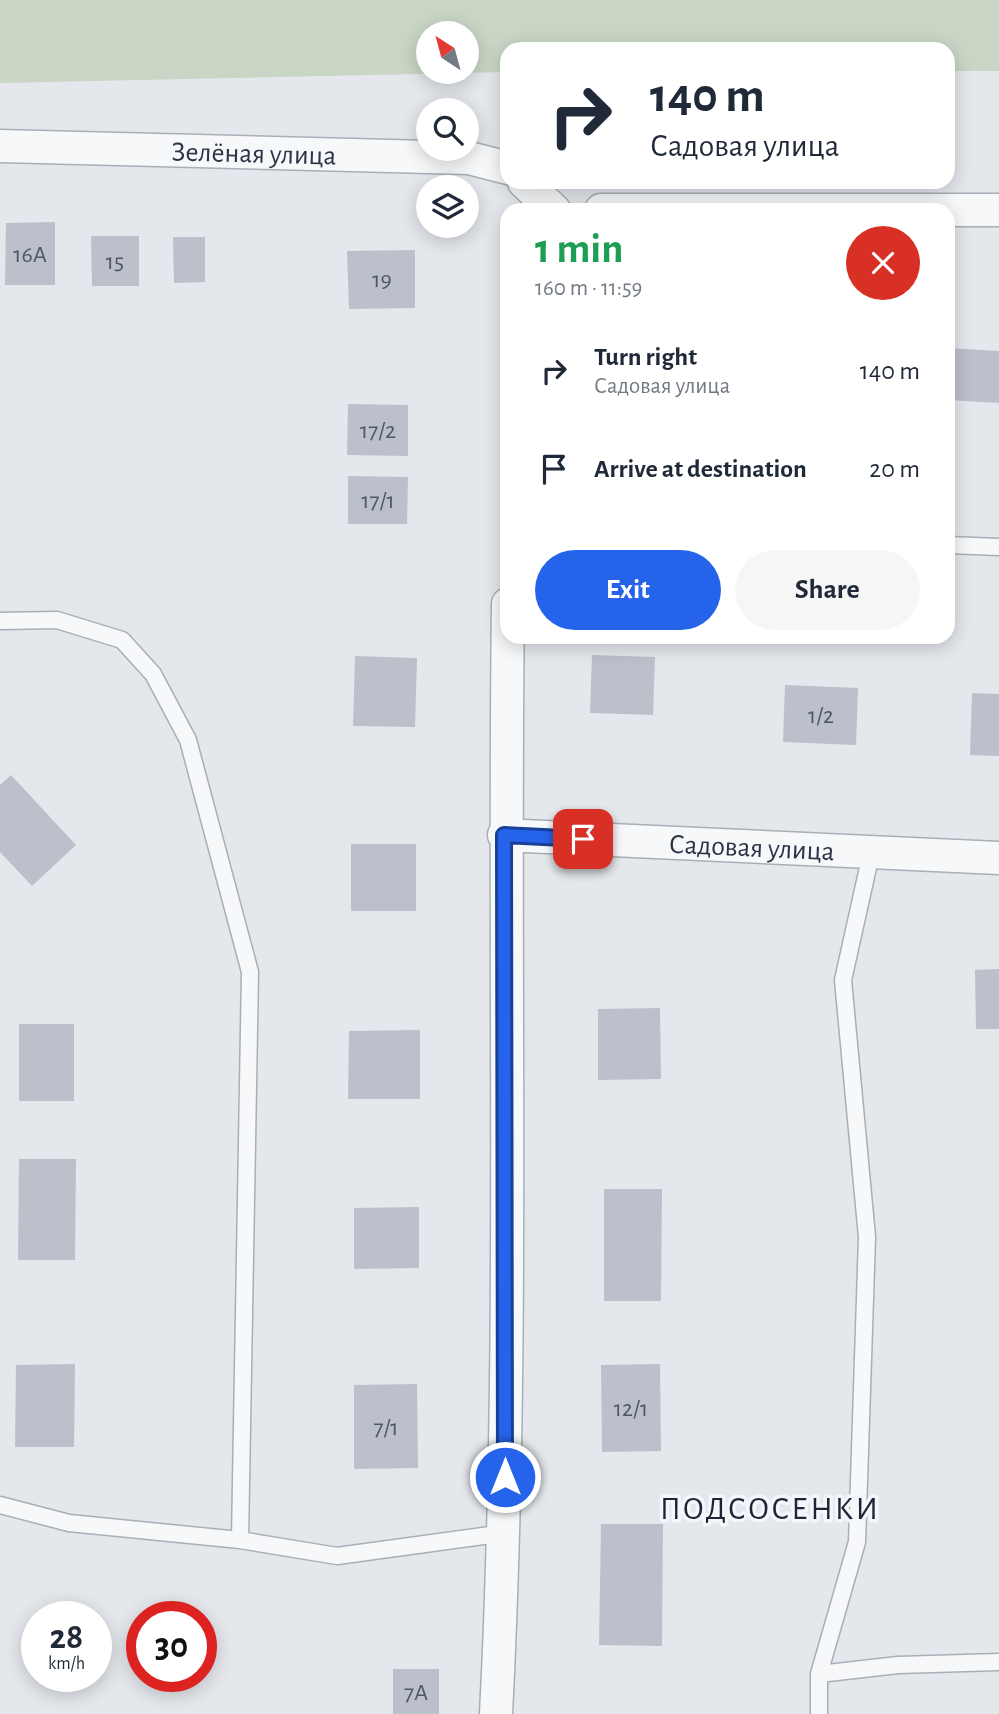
<!DOCTYPE html>
<meta charset="utf-8">
<style>
:root{--surface:#fff;--page:#f6f6f7;--text:#1f2937;--muted:#747a83;--accent:#2563eb}
body{margin:0;font-family:"Alegreya Sans",sans-serif;background:var(--page);color:var(--text);height:100vh;display:flex;flex-direction:column;font-size:26px;white-space:nowrap}
*{box-sizing:border-box;margin:0}
p{font-size:23px;color:var(--muted)}
.icon{flex:none;width:38px;height:38px;fill:none;stroke:currentColor;stroke-width:2;stroke-linecap:round;stroke-linejoin:round}
.map{position:relative;flex:1;overflow:hidden}
.drawer{position:absolute;left:500px;top:203px;width:455px;height:441px;display:flex;flex-direction:column;background:var(--surface);border-radius:21px;box-shadow:0 4px 18px #0003}
.drawer>*{flex:none}
.hud{position:absolute;left:500px;top:42px;width:455px;height:147px;border-radius:21px;box-shadow:0 4px 18px #0003;background:#fff;color:var(--text);overflow:hidden}
.needle{width:46px;rotate:324deg}
.fabs{position:absolute;left:416px;top:21px;display:grid;gap:14px}
.fabs a{display:grid;place-items:center;width:63px;height:63px;border-radius:50%;background:var(--surface);box-shadow:0 4px 18px #0003;font-size:35px}
.speed{position:absolute;left:21px;top:1601px;display:flex;gap:14px;font-size:35px;font-weight:700;text-align:center}
.speed>*{display:grid;place-content:center;width:91px;height:91px;border-radius:50%;background:var(--surface);box-shadow:0 4px 18px #0003;line-height:1}
.speed small{font-size:18px;font-weight:400}
.speed .limit{border:10px solid #d22;background:#fff;color:#111}
.pin{position:absolute;display:grid;place-items:center;width:60px;height:60px;color:#fff;margin:-30px;border-radius:14px;box-shadow:0 4px 10px #0006}
.me{position:absolute;width:77px;margin:-38px;rotate:0deg;stroke-linejoin:round;filter:drop-shadow(0 0 5px #0008)}
.turn{display:flex;align-items:center;gap:24px;height:147px;padding:0 35px;font-size:32px}
.turn .icon{width:91px;height:91px;stroke-width:2.5}
.turn b{display:block;font-size:49px;line-height:60px}
.round{display:grid;place-items:center;flex:none;width:74px;height:74px;border-radius:37px;background:var(--page)}
.summary{display:flex;align-items:center;justify-content:space-between;height:119px;padding:0 35px}
h1{font-size:42px;font-weight:700;line-height:52px;color:#1e9e55}
.cta{display:flex;gap:14px;margin-top:auto;padding:14px 35px}
.cta a{flex:1;height:80px;border-radius:42px;background:var(--accent);color:#fff;font-size:28px;font-weight:700;line-height:80px;text-align:center}
.cta a+a{background:var(--page);color:var(--text)}
ul{padding:0;list-style:none}
li{display:flex;align-items:center;gap:21px;height:98px;padding:0 35px}
li div{flex:1}
li b{display:block;font-size:26px}
li em{font-style:normal}
.map>svg:first-child{display:block}
.green{fill:#c9d6c5;fill-rule:evenodd}
.building{fill:#bbc0ca}
.lines{fill:none;stroke-linecap:round;stroke-linejoin:round}
.service-casing{stroke:#a9aeb7;stroke-width:19}
.minor-casing{stroke:#a9aeb7;stroke-width:35}
.service{stroke:#f7f8fa;stroke-width:16}
.minor{stroke:#f7f8fa;stroke-width:32}
.route-casing{stroke:#184099;stroke-width:18}
.route{stroke:#2563eb;stroke-width:12}
.labels{text-anchor:middle;stroke-width:7;stroke-linejoin:round;paint-order:stroke}
.number-label{font-size:24px;fill:#4f5766}
.street-label{font-size:28px;fill:#2b3445;stroke:#f4f6f9}
.quarter-label{font-size:32px;letter-spacing:2px;fill:#1d2536;stroke:#f4f6f9}
</style>
<div class="map">
<svg width="999" height="1714" viewBox="0 0 999 1714">
<rect width="100%" height="100%" fill="#e4e7ec"/>
<path class="green" d="M0,0H999V71H949L948,49H508L507,72L0,83ZM429,33H467V72H429Z"/>
<path class="building" d="M55,222V285H5L6,223Z
M91,236H139V286H92Z
M173,237H205V282L174,283Z
M415,250V308L349,309L347,251Z
M948,348L999,351V403L948,400Z
M348,404L408,405V456L347,455Z
M348,476L408,477L407,524H348Z
M592,655L655,657L653,715L590,713Z
M355,656L417,658L415,727L353,726Z
M785,685L858,688L856,745L783,742Z
M972,693L999,694V756L970,755Z
M11,775L76,845L32,886L0,852V785Z
M351,844H416V911H351Z
M999,969V1029H976L975,970Z
M660,1008L661,1079L598,1080V1009Z
M19,1024H74V1101H19Z
M420,1030V1099H348L349,1031Z
M19,1159H76L75,1260H18Z
M604,1189H662L661,1301H604Z
M419,1207V1268L354,1269V1208Z
M75,1364L74,1447H15L16,1365Z
M660,1364L661,1451L602,1452L601,1365Z
M417,1384L418,1468L354,1469V1385Z
M601,1524H663L662,1646L599,1645Z
M393,1669H439V1714H393Z"/>
<g class="lines">
<defs>
<path id="service" d="M948,545L999,547
M0,621L57,620L122,640L153,674L188,740L250,972L240,1540
M0,1505L69,1523L240,1540L337,1556L505,1533
M819,1674L898,1665L999,1662
M819,1714V1674L857,1542L867,1237L843,980L871,854"/>
<g id="minor">
<path id="s1" d="M0,146L469,158L508,168"/>
<path d="M524,182L554,210"/>
<path d="M601,210H999"/>
<path id="s2" d="M504,835L999,858"/>
<path d="M496,1714C515,1345 503,974 508,604"/>
</g>
</defs>
<use href="#service" class="service-casing"/>
<use href="#minor" class="minor-casing"/>
<use href="#service" class="service"/>
<use href="#minor" class="minor"/>
</g>
<g class="lines">
<defs>
<path id="route" d="M505,1477L504,835L583,839"/>
</defs>
<use href="#route" class="route-casing"/>
<use href="#route" class="route"/>
</g>
<g class="labels">
<g class="number-label">
<text x="30" y="262">16А</text>
<text x="115" y="269">15</text>
<text x="382" y="287">19</text>
<text x="378" y="438">17/2</text>
<text x="378" y="508">17/1</text>
<text x="821" y="723">1/2</text>
<text x="631" y="1416">12/1</text>
<text x="386" y="1435">7/1</text>
<text x="416" y="1700">7А</text>
</g>
<g class="street-label">
<text dy="10" stroke="none"><textPath href="#s1" startOffset="254">Зелёная улица</textPath></text>
<text dy="10" stroke="none"><textPath href="#s2" startOffset="248">Садовая улица</textPath></text>
</g>
<g class="quarter-label">
<text x="770" y="1519">ПОДСОСЕНКИ</text>
</g>
</g>
</svg>
<div class="fabs">
<a><svg class="needle" viewBox="-14 -14 28 28"><path d="M0-13l5 13h-10z" fill="#e53935"/><path d="M0 13l5-13h-10z" fill="#747a83"/></svg></a>
<a><svg class="icon" aria-label="search" viewBox="0 0 24 24"><circle cx="10" cy="10" r="6"/><path d="M15 15l6 6"/></svg></a>
<a><svg class="icon" aria-label="layers" viewBox="0 0 24 24"><path d="M12 4l9 5-9 5-9-5zM3 14l9 5 9-5"/></svg></a>
</div>
<div class="speed"><div>28<small>km/h</small></div><div class="limit">30</div></div>
<div class="pin" style="left:583px;top:839px;background:#d93025"><svg class="icon" aria-label="arrive" viewBox="0 0 24 24"><path d="M6 21V4h12l-3 4 3 4H6"/></svg></div>
<svg class="me" style="left:505px;top:1477px" viewBox="-20 -20 40 40"><circle r="17" fill="#2563eb" stroke="#fff" stroke-width="3"/><path d="M0-11L8 9 0 5-8 9z" fill="#fff"/></svg>
<div class="hud">
<div class="turn"><svg class="icon" aria-label="right" viewBox="0 0 24 24"><path d="M7 20v-9h11M14 6l5 5-5 5"/></svg><div><b>140 m</b>Садовая улица</div></div>
</div>
<section class="drawer">
<div class="summary"><div><h1>1 min</h1><p>160 m · 11:59</p></div><a class="round" style="background:#d93025;color:#fff"><svg class="icon" aria-label="close" viewBox="0 0 24 24"><path d="M6 6l12 12M18 6L6 18"/></svg></a></div>
<ul>
<li><svg class="icon" aria-label="right" viewBox="0 0 24 24"><path d="M7 20v-9h11M14 6l5 5-5 5"/></svg><div><b>Turn right</b><p>Садовая улица</p></div><em>140 m</em></li>
<li><svg class="icon" aria-label="arrive" viewBox="0 0 24 24"><path d="M6 21V4h12l-3 4 3 4H6"/></svg><div><b>Arrive at destination</b></div><em>20 m</em></li>
</ul>
<div class="cta"><a>Exit</a><a>Share</a></div>
</section>
</div>
